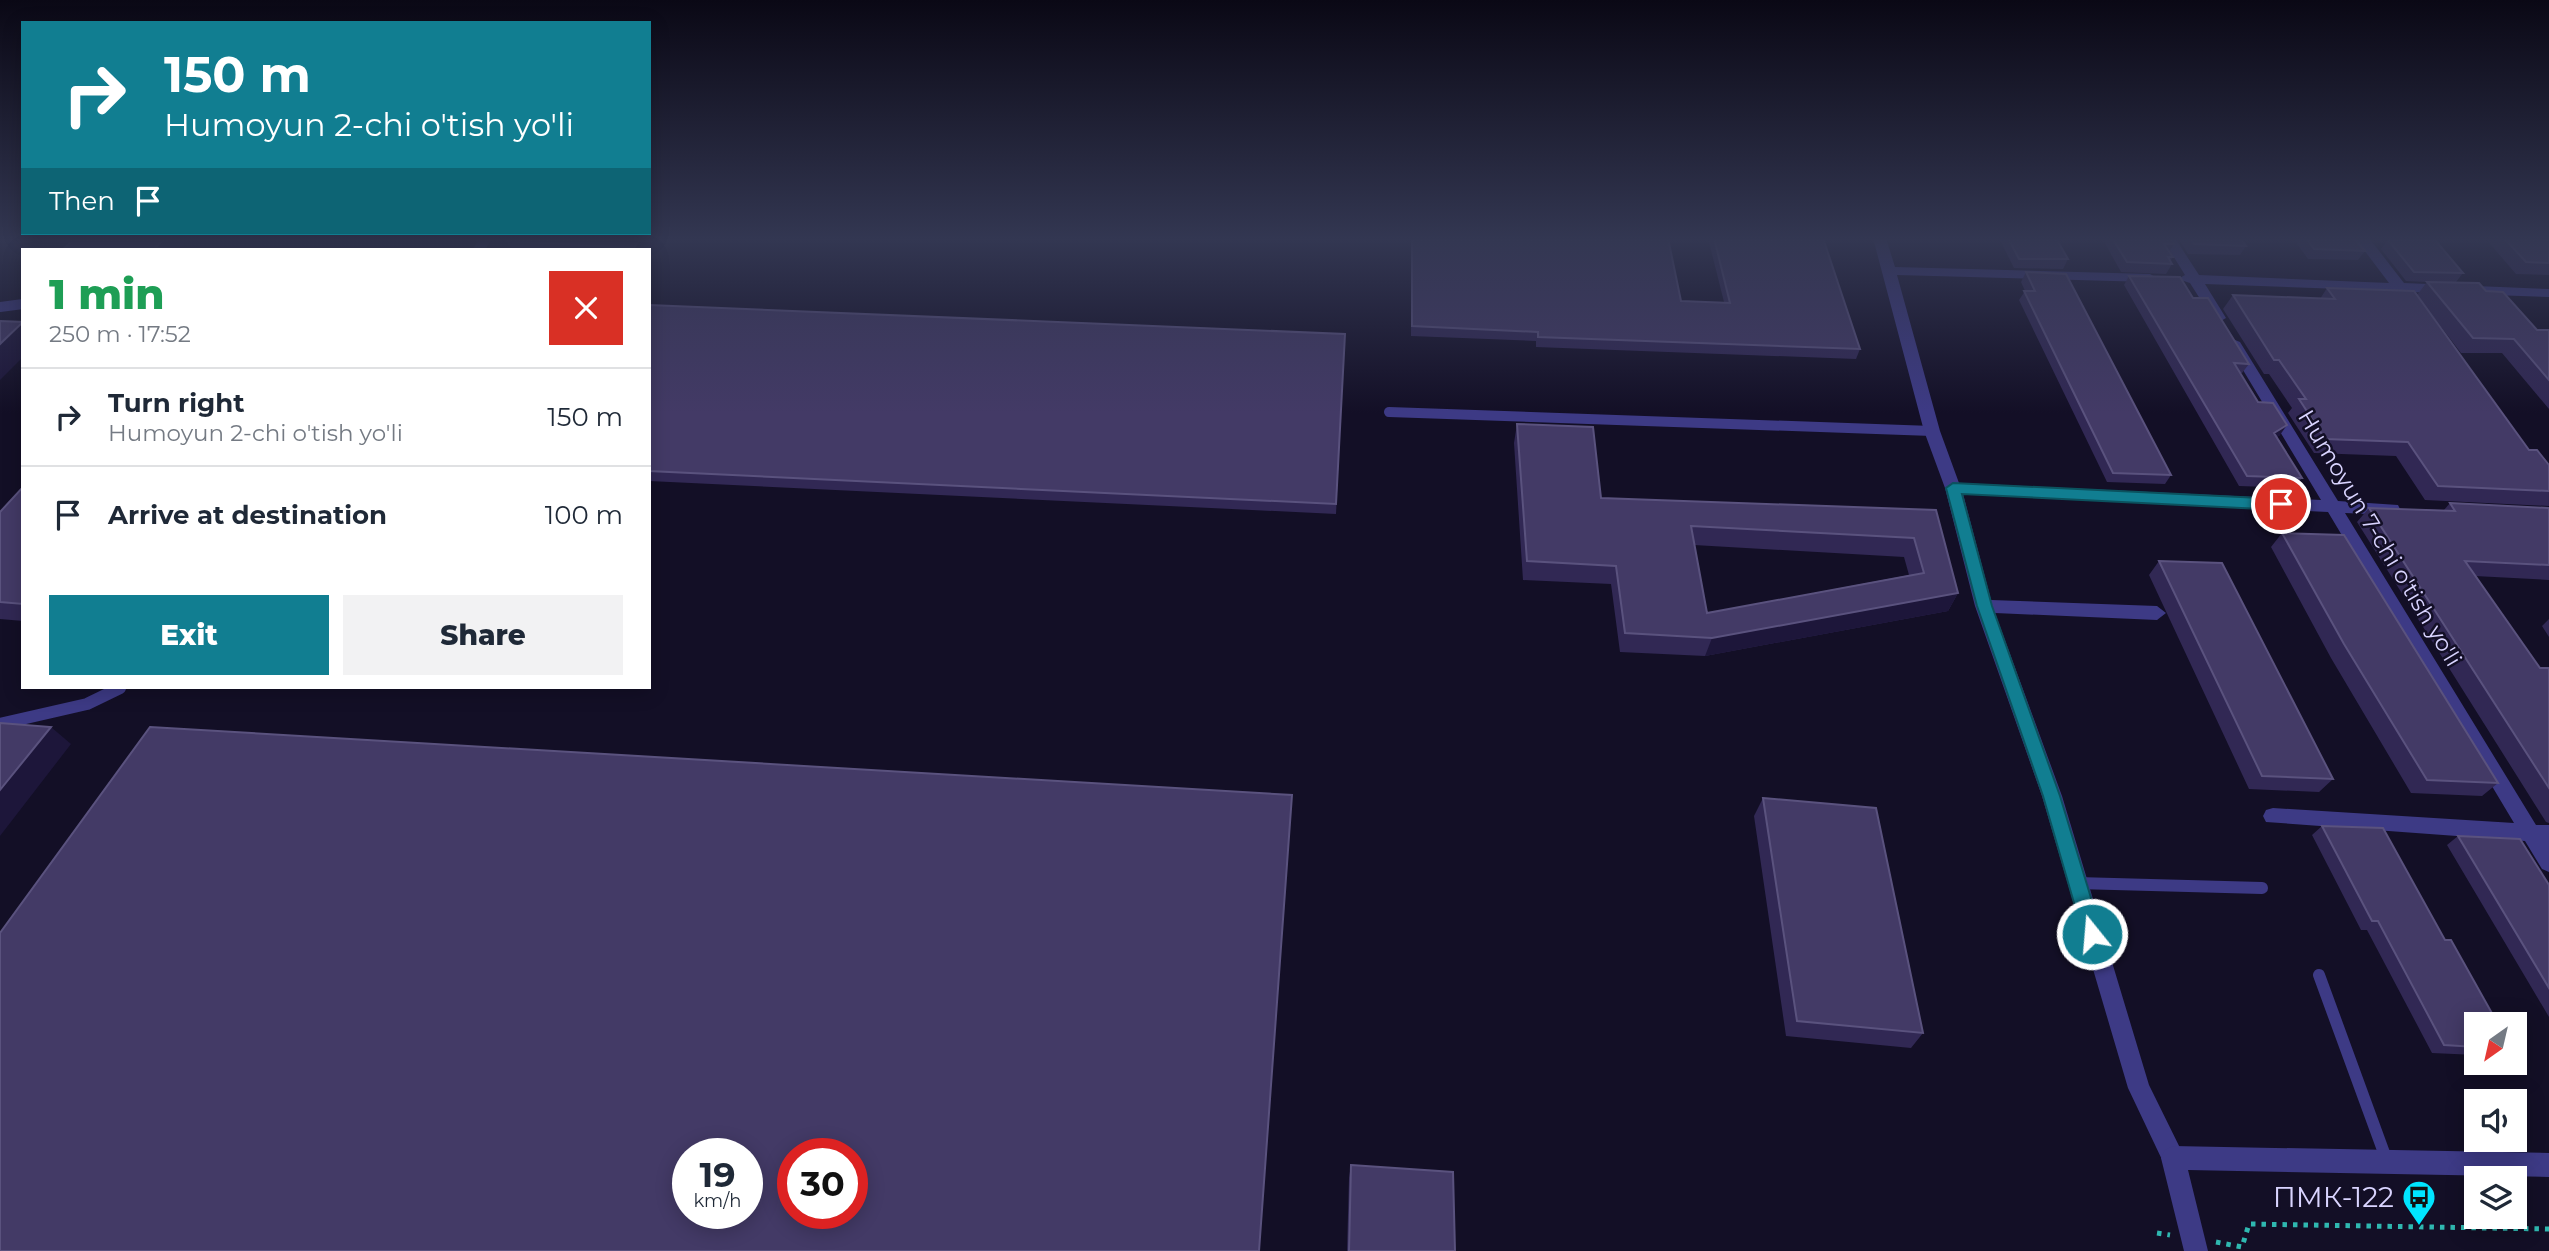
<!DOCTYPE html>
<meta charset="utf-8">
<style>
:root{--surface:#fff;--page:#f2f2f3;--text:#1f2937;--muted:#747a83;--line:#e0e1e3;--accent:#117e91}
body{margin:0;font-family:Montserrat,sans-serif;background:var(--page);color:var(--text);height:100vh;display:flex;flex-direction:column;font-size:26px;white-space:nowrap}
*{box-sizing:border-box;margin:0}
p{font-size:23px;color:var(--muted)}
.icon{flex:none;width:38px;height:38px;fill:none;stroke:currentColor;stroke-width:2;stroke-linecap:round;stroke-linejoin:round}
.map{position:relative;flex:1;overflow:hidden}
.panel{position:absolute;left:21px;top:248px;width:630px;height:441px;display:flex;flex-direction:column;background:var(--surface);border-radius:0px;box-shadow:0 4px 18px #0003}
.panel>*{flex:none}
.guide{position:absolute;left:21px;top:21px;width:630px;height:214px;border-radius:0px;box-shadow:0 4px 18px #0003;background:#117e91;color:#fff;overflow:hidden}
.needle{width:46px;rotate:214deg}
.controls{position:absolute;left:2464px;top:1012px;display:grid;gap:14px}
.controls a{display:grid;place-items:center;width:63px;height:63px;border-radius:0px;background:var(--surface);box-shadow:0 4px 18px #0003;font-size:35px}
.speed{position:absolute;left:672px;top:1138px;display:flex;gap:14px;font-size:35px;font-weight:700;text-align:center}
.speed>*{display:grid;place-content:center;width:91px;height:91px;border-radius:50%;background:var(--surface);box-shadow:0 4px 18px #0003;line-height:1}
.speed small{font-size:18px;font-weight:400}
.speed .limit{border:10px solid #d22;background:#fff;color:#111}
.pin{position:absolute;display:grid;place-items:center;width:60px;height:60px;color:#fff;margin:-30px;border:4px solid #fff;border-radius:50%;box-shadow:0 2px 7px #0007}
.me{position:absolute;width:77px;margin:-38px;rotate:343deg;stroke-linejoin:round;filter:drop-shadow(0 0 5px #0008)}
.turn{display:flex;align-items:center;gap:24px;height:147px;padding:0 28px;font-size:32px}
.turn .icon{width:91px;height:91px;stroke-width:2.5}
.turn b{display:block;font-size:49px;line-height:60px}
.then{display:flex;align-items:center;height:66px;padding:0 28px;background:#0003;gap:14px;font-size:26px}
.round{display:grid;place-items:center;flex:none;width:74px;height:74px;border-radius:0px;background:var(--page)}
.head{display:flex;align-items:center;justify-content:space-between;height:119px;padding:0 28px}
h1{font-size:42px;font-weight:800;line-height:52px;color:#1e9e55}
.cta{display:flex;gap:14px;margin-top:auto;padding:14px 28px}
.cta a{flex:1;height:80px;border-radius:0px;background:var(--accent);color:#fff;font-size:28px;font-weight:800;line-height:80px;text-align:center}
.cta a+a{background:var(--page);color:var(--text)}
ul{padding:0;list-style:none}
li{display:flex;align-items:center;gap:21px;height:98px;padding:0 28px;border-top:2px solid var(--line)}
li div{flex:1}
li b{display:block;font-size:26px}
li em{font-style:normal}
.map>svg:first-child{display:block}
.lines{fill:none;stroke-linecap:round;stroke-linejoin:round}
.path{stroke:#2fb8b0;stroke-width:5;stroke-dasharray:4.5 6;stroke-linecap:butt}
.service-far1{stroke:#3d3a85;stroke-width:10}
.service{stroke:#3d3a85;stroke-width:12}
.minor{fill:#3d3a85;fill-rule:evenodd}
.tertiary{fill:#3d3a85;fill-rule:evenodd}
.wall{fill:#312854;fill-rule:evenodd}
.shaded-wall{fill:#1d163a}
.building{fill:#433a66;stroke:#5a527e;stroke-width:2;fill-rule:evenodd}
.route{fill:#117e91;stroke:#0b525e;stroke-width:2}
.labels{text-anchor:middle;stroke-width:5;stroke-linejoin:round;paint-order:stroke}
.street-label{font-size:23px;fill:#d9d4ff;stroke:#130f26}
.near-poi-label{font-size:28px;fill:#d9d4ff;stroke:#130f26;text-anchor:end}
</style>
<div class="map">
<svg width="2549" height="1251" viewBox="0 0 2549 1251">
<rect width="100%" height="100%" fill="#130f26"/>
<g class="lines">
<path class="path" d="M2157,1233L2170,1235
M2216,1242L2242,1247L2249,1224L2549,1229"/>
<path class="service-far1" d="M478,250L487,238
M0,307L23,304
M1389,412L1932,431"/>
<path class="service" d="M0,724L87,704L120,688
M2077,883L2262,888
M2319,975L2387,1161"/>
<path class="minor" d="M1873,238H1886L1895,267L2150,274L2157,278L2150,282L1897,275L1940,431L1959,483L2321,500L2228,345L2235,340L2240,342L2338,501L2398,505L2400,509L2392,515L2345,513L2536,825H2549V872L2542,869L2525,841L2266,822L2263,816L2266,810L2273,808L2514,823L2328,512L1963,494L1991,600L2157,606L2166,613L2157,620L1995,613L2062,796L2149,1085L2185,1158L2181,1166L2173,1170L2165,1166L2128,1088L2042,796L1975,606L1945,488L1924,431Z
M2162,238H2175L2199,275L2389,283L2355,238H2369L2404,283L2549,289V297L2410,292L2409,296L2404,297L2396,291L2205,284L2226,318L2219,322L2214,321L2190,283L2178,279L2185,275Z"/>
<path class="tertiary" d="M2173,1146L2549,1153V1177L2188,1170L2208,1251H2184L2161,1158L2165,1150Z"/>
</g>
<path class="wall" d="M40,238H189L178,249L44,242Z
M657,238L648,250H512L507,241Z
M1411,238H1668L1681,301L1724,302L1708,238H1823L1860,349L1856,359L1536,347V341L1411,336Z
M1999,238H2056L2068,259L2063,269L2014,268Z
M2102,238H2170L2174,244L2169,252L2173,257L2170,261L2172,264L2166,274L2121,272Z
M2178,238H2240L2246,246L2240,255L2188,254Z
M2293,238H2354L2365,251L2358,260L2308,259Z
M2485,238H2549V275L2516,274Z
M2388,240L2463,273L2456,282L2486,291L2537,330H2549V409L2502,353H2461L2426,307L2529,450L2549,465V506L2425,500L2396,456L2314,453L2288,413L2292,408L2269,374H2264L2223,309L2233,295L2320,299L2327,288L2417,295L2427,282L2406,281L2381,249Z
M2026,272L2171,475L2165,484L2107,482L2019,300L2025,291L2021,282Z
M2129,276L2193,298L2249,364L2242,373H2240L2280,435L2277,437L2302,478L2294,488L2239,486L2124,285Z
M649,305L1345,334L1336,514L649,481Z
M1517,424L1601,498L1936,510L1958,593L1948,611L1705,656L1620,652L1611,584L1523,580L1514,443ZM1694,545L1904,557L1909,575L1707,613Z
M23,487V621L0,619V512Z
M2450,503L2549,508V580L2475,576L2540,668H2549V823L2546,822L2357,522L2369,508L2444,510Z
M2282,533L2498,783L2482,796L2411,793L2331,658L2271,547Z
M2159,561L2333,779L2319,792L2249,789L2149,575Z
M2549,619V637L2542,626Z
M1763,798L1923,1033L1911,1048L1786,1036L1754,816Z
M2322,826L2445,940L2476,1024V1055L2432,1053L2367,930H2361L2312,835Z
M2458,836L2549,885V1017L2447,845Z
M1351,1165L1455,1251H1347L1349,1178Z"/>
<path class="shaded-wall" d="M165,238H189L176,250L155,248Z
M641,238H657L648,250H635L634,248Z
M23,322V357L0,380V344Z
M2287,425L2280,435L2267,443L2274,433Z
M1958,593L1948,611L1705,656L1712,638Z
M51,727L71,744L0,836V790Z"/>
<path class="building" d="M76,238H165L155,248L205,250H62Z
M509,238H641L634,248L507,241Z
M1412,238H1668L1681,301L1730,303L1714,238H1823L1860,349L1538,337V332L1412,326Z
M2008,238H2056L2068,259H2019Z
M2112,238H2170L2174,244H2164L2173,257H2168L2172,264L2127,262Z
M2190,238H2240L2246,246L2194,244Z
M2306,238H2354L2365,251L2314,249Z
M2504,238H2549V263L2526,262Z
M2388,240L2436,241L2463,273L2414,272Z
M2026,272L2066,274L2171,475L2113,473L2024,291H2035Z
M2129,276L2180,277L2193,298H2208L2249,364L2234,363L2258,402L2273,403L2287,425L2274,433L2302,478L2247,476Z
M2427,282L2479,283L2486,291L2503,292L2537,330H2549V380L2514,339L2473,338Z
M2327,288L2414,291L2529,450H2537L2549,465V491L2438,486L2408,442L2325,439L2299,399H2306L2279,360H2274L2233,295L2335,299Z
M649,305L1345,334L1336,504L649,471Z
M0,321L23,322L0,344Z
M1517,424L1593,427L1601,498L1936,510L1958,593L1712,638L1625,633L1616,566L1527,561ZM1691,526L1914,538L1924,573L1707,613Z
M23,487V604L0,602V512Z
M2450,503L2549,508V565L2465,561L2540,668H2549V788L2369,508L2455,511Z
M2282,533L2344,535L2498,783L2427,780L2344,644Z
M2159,561L2222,563L2333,779L2262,776Z
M0,723L51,727L0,790Z
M150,727L1292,795L1259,1251H0V933ZM688,1153H747V1213H688ZM793,1153H852V1213H793Z
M1763,798L1876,808L1923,1033L1797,1021Z
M2322,826L2383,828L2445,940H2451L2498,1024H2476V1047L2444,1045L2378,921H2372Z
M2458,836L2520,839L2549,885V988Z
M1351,1165L1453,1172L1455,1251H1349Z"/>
<linearGradient id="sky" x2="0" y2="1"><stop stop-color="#0a0815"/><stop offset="0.58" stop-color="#333752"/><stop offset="1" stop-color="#333752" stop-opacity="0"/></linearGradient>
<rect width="2549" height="413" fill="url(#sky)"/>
<path class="route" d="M1953,483L2281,499L2288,504L2281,510L1962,494L1992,606L2060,796L2102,934L2099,940L2092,943L2086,940L2083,934L2043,796L1977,606L1946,488Z"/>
<defs>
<symbol id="bus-pin" viewBox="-11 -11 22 30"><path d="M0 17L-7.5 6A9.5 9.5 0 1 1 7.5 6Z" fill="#00e5ff" stroke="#130f26"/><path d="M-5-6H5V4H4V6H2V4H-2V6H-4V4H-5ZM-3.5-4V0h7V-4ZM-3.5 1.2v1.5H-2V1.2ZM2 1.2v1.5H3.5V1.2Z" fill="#111"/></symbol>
</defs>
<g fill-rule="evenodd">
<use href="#bus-pin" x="2400" y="1178" width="38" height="52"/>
</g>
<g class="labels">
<g class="street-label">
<text transform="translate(2380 538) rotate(59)" y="8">Humoyun 7-chi o'tish yo'li</text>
</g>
<g class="near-poi-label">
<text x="2394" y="1207">ПМК-122</text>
</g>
</g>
</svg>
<div class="controls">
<a><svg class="needle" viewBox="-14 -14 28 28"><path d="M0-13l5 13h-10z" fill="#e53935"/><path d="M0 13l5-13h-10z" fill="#747a83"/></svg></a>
<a><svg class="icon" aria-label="sound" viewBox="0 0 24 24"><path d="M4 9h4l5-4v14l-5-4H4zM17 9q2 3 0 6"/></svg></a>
<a><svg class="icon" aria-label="layers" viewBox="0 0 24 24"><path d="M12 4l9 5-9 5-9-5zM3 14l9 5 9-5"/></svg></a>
</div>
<div class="speed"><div>19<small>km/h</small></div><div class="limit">30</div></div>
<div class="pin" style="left:2281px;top:504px;background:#d93025"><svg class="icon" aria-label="arrive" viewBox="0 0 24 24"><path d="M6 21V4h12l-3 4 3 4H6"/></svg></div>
<svg class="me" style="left:2092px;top:934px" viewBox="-20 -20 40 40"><circle r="17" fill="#117e91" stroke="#fff" stroke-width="3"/><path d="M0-11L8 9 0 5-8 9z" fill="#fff"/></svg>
<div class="guide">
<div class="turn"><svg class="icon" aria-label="right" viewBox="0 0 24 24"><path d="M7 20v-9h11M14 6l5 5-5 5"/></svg><div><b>150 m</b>Humoyun 2-chi o'tish yo'li</div></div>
<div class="then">Then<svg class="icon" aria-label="arrive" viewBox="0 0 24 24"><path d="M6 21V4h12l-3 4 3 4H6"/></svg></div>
</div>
<section class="panel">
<div class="head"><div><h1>1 min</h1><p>250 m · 17:52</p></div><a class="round" style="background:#d93025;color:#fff"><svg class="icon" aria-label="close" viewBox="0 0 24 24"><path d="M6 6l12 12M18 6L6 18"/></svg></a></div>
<ul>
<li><svg class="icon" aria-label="right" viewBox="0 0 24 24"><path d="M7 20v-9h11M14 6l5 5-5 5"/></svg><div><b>Turn right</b><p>Humoyun 2-chi o'tish yo'li</p></div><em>150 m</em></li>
<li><svg class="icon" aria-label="arrive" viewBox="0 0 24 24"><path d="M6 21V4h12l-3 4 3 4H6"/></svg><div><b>Arrive at destination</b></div><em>100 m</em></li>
</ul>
<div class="cta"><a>Exit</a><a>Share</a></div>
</section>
</div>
